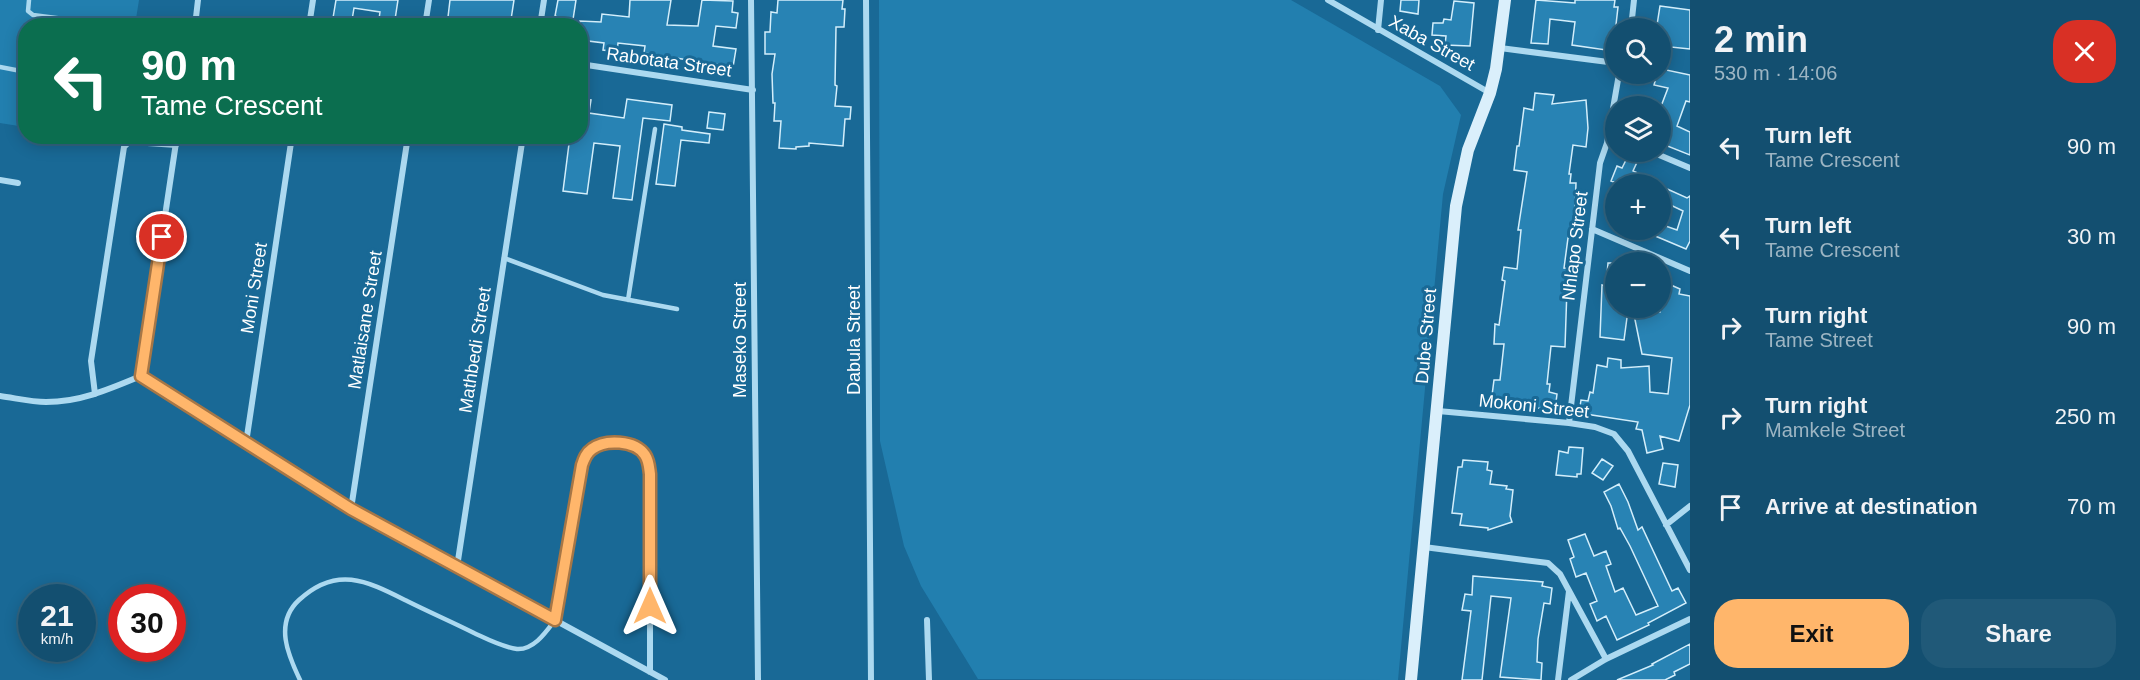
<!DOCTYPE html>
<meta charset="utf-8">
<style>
:root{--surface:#134f70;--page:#205978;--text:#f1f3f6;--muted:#9db5c3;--line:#326683;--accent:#ffb66b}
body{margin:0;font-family:Helvetica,sans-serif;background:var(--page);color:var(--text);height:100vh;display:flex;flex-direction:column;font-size:22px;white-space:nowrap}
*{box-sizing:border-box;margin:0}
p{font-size:20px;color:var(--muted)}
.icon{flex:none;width:33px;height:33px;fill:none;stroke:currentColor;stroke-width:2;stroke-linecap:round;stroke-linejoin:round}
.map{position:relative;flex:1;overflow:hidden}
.panel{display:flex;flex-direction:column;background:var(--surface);width:450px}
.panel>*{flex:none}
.guide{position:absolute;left:18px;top:18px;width:570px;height:126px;border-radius:24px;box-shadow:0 3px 15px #0003,0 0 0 2px var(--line);background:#0b6e4f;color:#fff;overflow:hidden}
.controls{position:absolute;left:1605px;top:18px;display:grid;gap:12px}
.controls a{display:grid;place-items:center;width:66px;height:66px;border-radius:50%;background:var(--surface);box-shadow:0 3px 15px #0003,0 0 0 2px var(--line);font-size:30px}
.speed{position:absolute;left:18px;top:584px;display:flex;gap:12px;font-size:30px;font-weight:700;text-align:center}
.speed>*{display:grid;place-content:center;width:78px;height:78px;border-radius:50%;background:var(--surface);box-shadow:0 3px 15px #0003,0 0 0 2px var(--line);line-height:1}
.speed small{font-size:15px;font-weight:400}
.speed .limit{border:9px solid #d22;background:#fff;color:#111}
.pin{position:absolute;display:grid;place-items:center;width:51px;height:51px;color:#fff;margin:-26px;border:3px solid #fff;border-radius:50%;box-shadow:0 2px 6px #0007}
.me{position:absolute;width:66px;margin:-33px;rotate:0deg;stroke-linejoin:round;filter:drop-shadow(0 0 4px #0008)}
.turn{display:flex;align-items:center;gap:21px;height:126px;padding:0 24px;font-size:27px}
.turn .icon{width:78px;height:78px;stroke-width:2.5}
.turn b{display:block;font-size:42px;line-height:51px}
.round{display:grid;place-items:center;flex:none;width:63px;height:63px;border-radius:24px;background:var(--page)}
.headline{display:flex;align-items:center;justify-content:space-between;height:102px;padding:0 24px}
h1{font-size:36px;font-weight:800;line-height:45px}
.primary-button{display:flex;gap:12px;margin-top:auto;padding:12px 24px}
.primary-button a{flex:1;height:69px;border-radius:24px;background:var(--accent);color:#111;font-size:24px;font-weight:800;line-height:69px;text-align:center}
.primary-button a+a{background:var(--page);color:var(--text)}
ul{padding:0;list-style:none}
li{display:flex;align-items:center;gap:18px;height:90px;padding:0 24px}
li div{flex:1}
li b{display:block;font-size:22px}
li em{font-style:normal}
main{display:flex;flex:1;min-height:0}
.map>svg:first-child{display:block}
.green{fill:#227faf}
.building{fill:#2883b4;stroke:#d3eefb;stroke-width:1.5}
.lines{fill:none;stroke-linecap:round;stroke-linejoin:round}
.lane{stroke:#acd9f0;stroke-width:4.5}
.street{stroke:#acd9f0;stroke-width:6}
.secondary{stroke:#daeffb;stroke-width:12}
.route-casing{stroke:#a67646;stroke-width:15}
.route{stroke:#ffb66b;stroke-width:10}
.labels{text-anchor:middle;stroke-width:6;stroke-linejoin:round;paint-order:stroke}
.street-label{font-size:18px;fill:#fff;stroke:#196996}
</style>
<main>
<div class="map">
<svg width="1690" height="680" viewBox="0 0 1690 680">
<rect width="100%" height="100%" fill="#196996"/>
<path class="green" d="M0,0H139L135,25L26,26L25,127L0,123Z
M879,0H1291L1440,86L1461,115L1443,194L1398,680L978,679L921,586L904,546L880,441Z"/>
<path class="building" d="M336,0H398L394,26H378L380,12L354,8L351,26L332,24Z
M450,0H514L510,26L448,17Z
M558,0H576L572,26H556L558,17L555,16Z
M630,0H671L667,25L698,26L702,0L733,1L732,12L738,13L736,28L716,26L713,46L736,49L733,67L644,53L645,46L618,43L617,52L603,50L604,43L580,40V21L601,22L602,14L629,17Z
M778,0H843L842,9H845L844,27H836L835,85L837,86L835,106L851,107L850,119H845L843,146L809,143V146L796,147V149L779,148L781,121H774L775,103H773L772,74L775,54H765V32H770L771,12L777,13Z
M1401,0H1419L1418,14L1400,11Z
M1536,0L1575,3V0H1615L1614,7H1618L1613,51L1572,45L1575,22L1550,19L1548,44L1531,43Z
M1454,1L1474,3L1470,46L1445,45L1446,36L1432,35L1433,23H1443L1444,19L1451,20Z
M1660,6L1690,10V49L1671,47L1666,70L1690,75V102L1686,101L1677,126L1690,132V155L1660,143L1663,134L1660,133V109L1668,88L1654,85L1657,74H1660V26L1657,25Z
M1535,93L1554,95L1552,104L1586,100L1588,128L1586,147L1573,145L1569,174H1571L1570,183H1576L1575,212H1579V230L1571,229V238H1568L1564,268L1574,269L1571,289L1567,288L1565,347L1551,346L1547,384H1550L1549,392L1557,394L1555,410L1491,403L1494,380H1500L1504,344H1494L1495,324L1499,325L1505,281L1502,280L1504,267L1517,269L1521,230H1518L1527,172L1514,170L1517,146H1519L1524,108L1533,110Z
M580,99L591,100L589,113L624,118L627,99L672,105L670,121L643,118L632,200L613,198L620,146L594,143L587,194L563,191L570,136H580Z
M709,112L725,114L723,130L707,128Z
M664,124L682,127V130L710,134L709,143L681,140L675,186L656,184Z
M1629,154L1639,158L1633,171L1662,184H1620L1611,181L1617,166L1622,168Z
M1665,188L1687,198L1690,196V241L1686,249L1641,230H1660V224L1677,230L1683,211L1660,200Z
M1608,263H1616V308L1628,310L1624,340L1600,337L1602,285L1606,286Z
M1664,282L1680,289L1679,294L1690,296V405L1679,441L1660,436L1663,449L1647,453L1642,430L1636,429L1638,422L1579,413L1581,400L1588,401L1590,392L1593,393L1597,365L1607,367L1608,358L1621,360V368L1649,366L1650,392L1668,394L1672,358L1642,354L1633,310L1660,312V290Z
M1569,447L1583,448L1581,474H1577V477L1556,475L1559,451L1568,453Z
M1602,459L1613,466L1603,480L1592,473Z
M1463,460L1488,462L1487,470L1492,471L1490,484L1507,486L1506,489L1513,490L1510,516L1512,522L1488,530V528L1460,525L1462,514L1452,513L1458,467H1462Z
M1663,463L1678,465L1675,487L1659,484Z
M1619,484L1628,502L1638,530L1642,527L1672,591L1678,588L1686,603L1648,623L1649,625L1617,640L1606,616L1597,621L1590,604L1597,601L1586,573L1576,577L1570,559L1574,557L1568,540L1585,534L1594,556L1606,551L1611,564L1606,566L1615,592L1623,588L1636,615L1658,606L1630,546L1620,528L1618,529L1611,506L1604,492Z
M1473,576L1543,582L1542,586L1552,588L1550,604L1544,603L1538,639L1537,662L1542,663L1541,680L1500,677L1511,598L1491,596L1482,680H1462L1471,611L1462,610L1465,594L1472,595Z
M1690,644V664L1674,672L1675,675L1665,680H1617L1653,665L1652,664Z"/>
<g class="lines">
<path class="lane" d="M29,0L28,11L33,15L118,26
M0,67L26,72
M504,258L603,295L677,309
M628,300L655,129
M300,680C288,655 274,623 299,600C337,565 367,581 407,601C429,612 452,622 474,633C487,639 502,647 517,649C534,650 546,632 555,620"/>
<path class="street" d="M751,0L758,680
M866,0L871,680
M1328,0L1490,93
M195,26L198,0
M309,26L313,0
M425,26L429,0
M540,26L544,0
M1631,28L1634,0
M1378,30L1381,0
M1500,48L1616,63
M580,64L753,90
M1607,143L1616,140
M1652,152L1690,168
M0,180L18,183
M1592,229L1690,271
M141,376L351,509L665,680
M141,376L177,136
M95,394L91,361L124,147L129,142H133L176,145
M0,396C15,398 31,402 46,402C80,402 110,389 141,376
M1438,411L1569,423L1595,427L1614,434L1628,451L1690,570
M1569,423L1600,163L1607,143L1619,74
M246,443L292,136
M351,509L408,136
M1666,525L1690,506
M1424,547L1548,563L1560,574L1606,659
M457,567L523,136
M555,620L581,465C584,459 586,453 592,449C605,439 635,440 645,455C649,461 649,467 650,474V672
M927,620L929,680
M1558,680L1569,591
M1571,680L1606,659L1690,619"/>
<path class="secondary" d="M1411,680L1456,206L1468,150L1490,93L1496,69L1505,0"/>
</g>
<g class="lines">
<defs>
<path id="route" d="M162,237L141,376L351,509L555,620L582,465C584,459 586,453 592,449C605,439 635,440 645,455C649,461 649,467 650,474V606"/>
</defs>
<use href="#route" class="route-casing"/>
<use href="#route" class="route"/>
</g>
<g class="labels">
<g class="street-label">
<text transform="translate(1432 43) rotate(29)" y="6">Xaba Street</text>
<text transform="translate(669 62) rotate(8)" y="6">Rabotata Street</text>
<text transform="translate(1575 246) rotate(-83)" y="6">Nhlapo Street</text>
<text transform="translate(254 288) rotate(-81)" y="6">Moni Street</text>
<text transform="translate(365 320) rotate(-81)" y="6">Matlaisane Street</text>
<text transform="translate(1426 336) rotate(-85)" y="6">Dube Street</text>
<text transform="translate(740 340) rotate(-90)" y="6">Maseko Street</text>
<text transform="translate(854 340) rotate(-90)" y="6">Dabula Street</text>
<text transform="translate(475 350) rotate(-81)" y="6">Mathbedi Street</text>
<text transform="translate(1534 406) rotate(6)" y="6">Mokoni Street</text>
</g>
</g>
</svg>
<div class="controls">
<a><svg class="icon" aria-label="search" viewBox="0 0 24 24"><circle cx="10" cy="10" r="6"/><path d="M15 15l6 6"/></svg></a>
<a><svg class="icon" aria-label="layers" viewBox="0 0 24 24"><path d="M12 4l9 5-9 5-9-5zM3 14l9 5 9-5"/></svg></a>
<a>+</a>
<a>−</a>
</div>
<div class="speed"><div>21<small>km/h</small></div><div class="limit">30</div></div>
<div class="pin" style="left:162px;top:237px;background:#d93025"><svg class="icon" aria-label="arrive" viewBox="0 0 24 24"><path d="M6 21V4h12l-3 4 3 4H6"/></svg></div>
<svg class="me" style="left:650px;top:606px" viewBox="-20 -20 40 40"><path d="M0-17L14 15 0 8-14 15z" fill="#ffb66b" stroke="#fff" stroke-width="4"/></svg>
<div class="guide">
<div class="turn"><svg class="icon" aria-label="left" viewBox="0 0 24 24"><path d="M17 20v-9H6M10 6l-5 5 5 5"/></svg><div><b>90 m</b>Tame Crescent</div></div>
</div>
</div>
<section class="panel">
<div class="headline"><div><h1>2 min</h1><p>530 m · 14:06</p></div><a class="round" style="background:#d93025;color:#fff"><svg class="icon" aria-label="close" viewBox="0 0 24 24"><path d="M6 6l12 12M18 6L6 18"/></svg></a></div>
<ul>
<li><svg class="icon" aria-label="left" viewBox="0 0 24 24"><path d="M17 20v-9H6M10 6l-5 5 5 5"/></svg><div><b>Turn left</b><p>Tame Crescent</p></div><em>90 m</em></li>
<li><svg class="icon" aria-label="left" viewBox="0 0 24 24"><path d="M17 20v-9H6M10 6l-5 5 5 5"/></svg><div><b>Turn left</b><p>Tame Crescent</p></div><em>30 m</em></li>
<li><svg class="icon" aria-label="right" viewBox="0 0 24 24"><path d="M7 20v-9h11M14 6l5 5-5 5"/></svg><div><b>Turn right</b><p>Tame Street</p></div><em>90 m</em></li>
<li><svg class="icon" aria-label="right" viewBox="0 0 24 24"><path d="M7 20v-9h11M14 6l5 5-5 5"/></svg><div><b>Turn right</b><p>Mamkele Street</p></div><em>250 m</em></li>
<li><svg class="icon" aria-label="arrive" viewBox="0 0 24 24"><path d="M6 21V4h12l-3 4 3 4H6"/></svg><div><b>Arrive at destination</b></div><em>70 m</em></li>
</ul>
<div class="primary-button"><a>Exit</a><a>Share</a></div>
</section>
</main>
